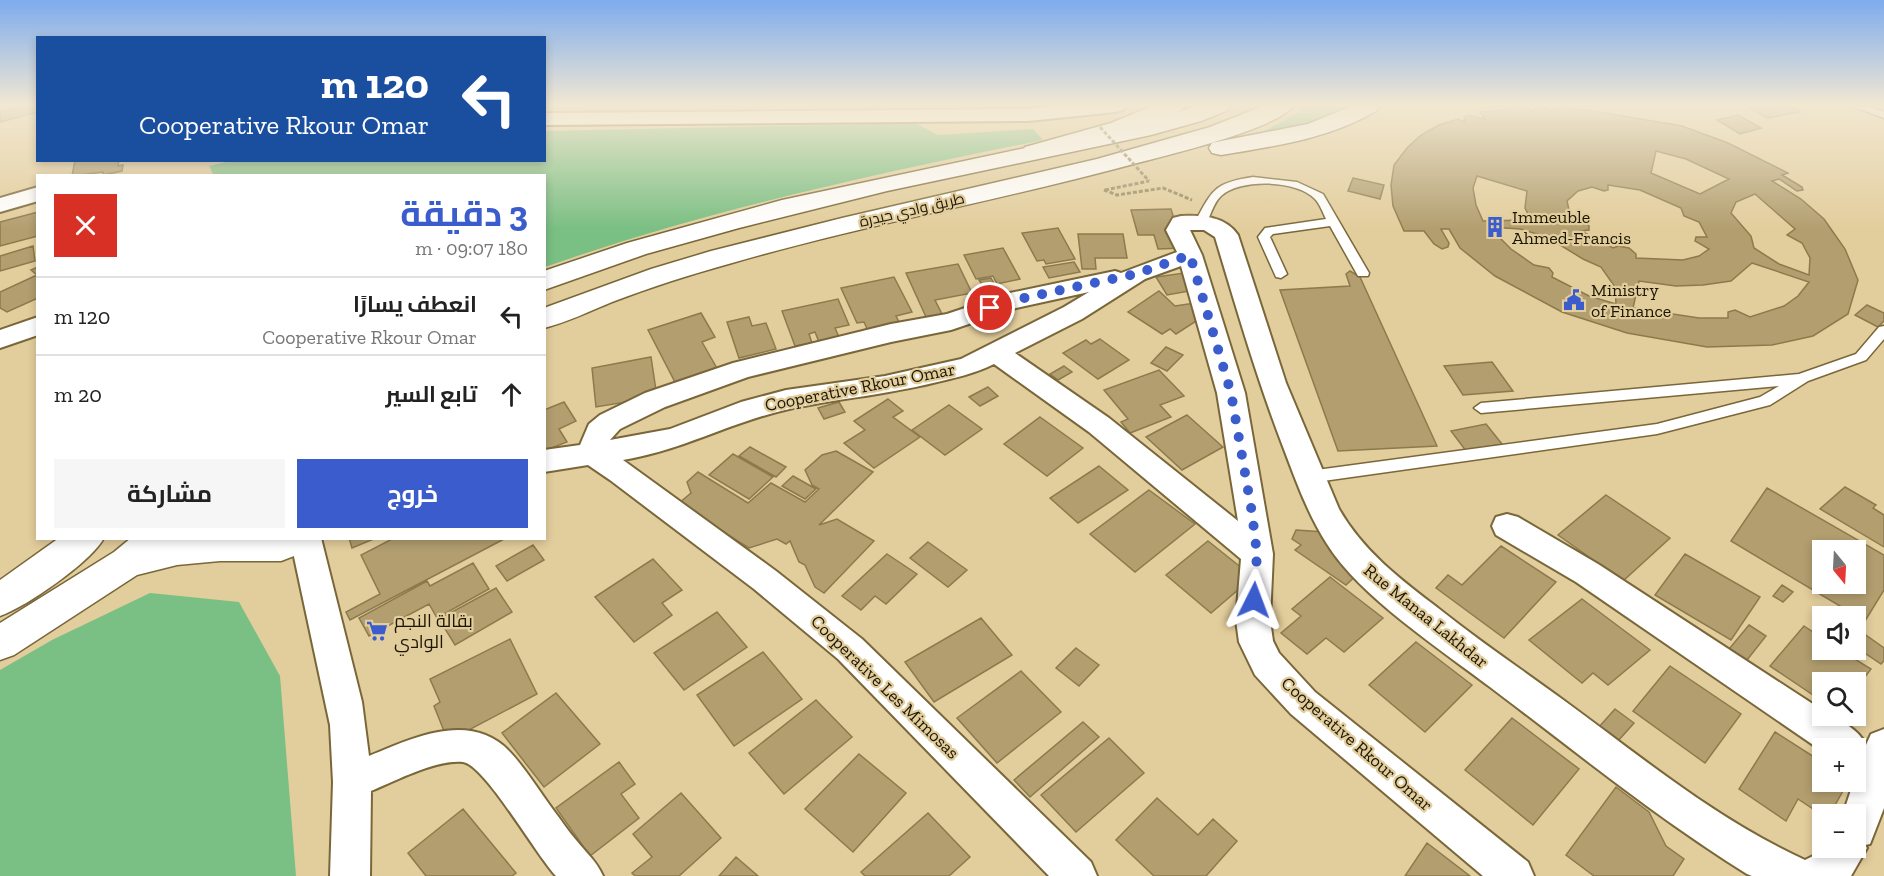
<!DOCTYPE html>
<html lang="ar">
<meta charset="utf-8">
<style>
:root{--surface:#fff;--page:#f6f6f6;--text:#222;--muted:#767676;--line:#e0e0e0;--accent:#3b5ccd}
body{margin:0;font-family:"Zilla Slab",Cairo,serif;background:var(--page);color:var(--text);direction:rtl;height:100vh;display:flex;flex-direction:column;font-size:22px;white-space:nowrap}
*{box-sizing:border-box;margin:0}
p{font-size:20px;color:var(--muted)}
.icon{flex:none;width:33px;height:33px;fill:none;stroke:currentColor;stroke-width:2;stroke-linecap:round;stroke-linejoin:round}
.map{position:relative;flex:1;overflow:hidden;direction:ltr}
.sheet{position:absolute;left:36px;top:174px;width:510px;height:366px;display:flex;flex-direction:column;background:var(--surface);border-radius:0px;box-shadow:0 3px 9px #0003;direction:rtl}
.sheet>*{flex:none}
.top-card{position:absolute;left:36px;top:36px;width:510px;height:126px;border-radius:0px;box-shadow:0 3px 9px #0003;direction:rtl;background:#1a4fa0;color:#fff;overflow:hidden}
.needle{width:39px;rotate:162deg}
.tools{position:absolute;left:1812px;top:540px;display:grid;gap:12px}
.tools a{display:grid;place-items:center;width:54px;height:54px;border-radius:0px;background:var(--surface);box-shadow:0 3px 9px #0003;font-size:30px}
.pin{position:absolute;display:grid;place-items:center;width:51px;height:51px;color:#fff;margin:-26px;border:3px solid #fff;border-radius:50%;box-shadow:0 2px 6px #0007}
.me{position:absolute;width:66px;margin:-33px;rotate:3deg;stroke-linejoin:round;filter:drop-shadow(0 0 4px #0008)}
.turn{display:flex;align-items:center;gap:21px;height:126px;padding:0 18px;font-size:27px}
.turn .icon{width:78px;height:78px;stroke-width:2.5}
.turn b{display:block;font-size:42px;line-height:51px}
.round{display:grid;place-items:center;flex:none;width:63px;height:63px;border-radius:0px;background:var(--page)}
.overview{display:flex;align-items:center;justify-content:space-between;height:102px;padding:0 18px}
h1{font-size:36px;font-weight:700;line-height:45px;color:var(--accent)}
.cta{display:flex;gap:12px;margin-top:auto;padding:12px 18px}
.cta a{flex:1;height:69px;border-radius:0px;background:var(--accent);color:#fff;font-size:24px;font-weight:700;line-height:69px;text-align:center}
.cta a+a{background:var(--page);color:var(--text)}
ul{padding:0;list-style:none}
li{display:flex;align-items:center;gap:18px;height:78px;padding:0 18px;border-top:2px solid var(--line)}
li div{flex:1}
li b{display:block;font-size:22px}
li em{font-style:normal}
.map>svg:first-child{display:block}
.green{fill:#7abf83}
.building{fill:#b29e6f;stroke:#8d7a4c;stroke-width:1.5;fill-rule:evenodd}
.lines{fill:none;stroke-linecap:round;stroke-linejoin:round}
.service-casing{stroke:#7a6739;stroke-width:3}
.minor-casing{stroke:#7a6739;stroke-width:4}
.secondary-casing{stroke:#7a6739;stroke-width:3}
.motorway-casing{stroke:#7a6739;stroke-width:3}
.path{stroke:#978862;stroke-width:3;stroke-dasharray:4 2;stroke-linecap:butt}
.service{fill:#fff;fill-rule:evenodd}
.minor{fill:#fff;fill-rule:evenodd}
.secondary{fill:#fff;fill-rule:evenodd}
.motorway{fill:#fff;fill-rule:evenodd}
.path-bridge{stroke:#978862;stroke-width:3;stroke-dasharray:4 2;stroke-linecap:butt}
.route{stroke:#3b5ccd;stroke-width:10;stroke-dasharray:0 18}
.labels{text-anchor:middle;stroke-width:4.5;stroke-linejoin:round;paint-order:stroke}
.far-street-label{font-size:15px;fill:#1d1604;stroke:#e2cd9c}
.poi-label{font-size:18px;fill:#1d1604;stroke:#e2cd9c;text-anchor:start}
.street-label{font-size:18px;fill:#1d1604;stroke:#e2cd9c}
</style>
<div class="map">
<svg width="1884" height="876" viewBox="0 0 1884 876">
<rect width="100%" height="100%" fill="#e2cd9c"/>
<path class="green" d="M1309,106H1354L1322,120L1258,135Z
M915,123L938,135L1033,129L1043,140C875,174 707,210 545,267L544,176H214L209,166L235,160H544L545,131Z
M150,593L239,602L280,676L296,876H0V670L52,640Z"/>
<path class="building" d="M23,106H38V112L0,122V112Z
M1747,106H1790L1800,112L1767,118Z
M1528,107L1532,112L1538,108H1547L1553,112L1554,108L1588,110L1682,126L1728,143L1788,173L1782,175L1802,187L1803,190L1797,191L1779,179L1772,181L1801,199L1824,219L1845,249L1858,280L1848,314L1813,336L1772,345L1707,347L1627,333L1562,312L1495,276L1460,248L1449,229H1441L1449,243L1448,247L1442,249L1434,244L1424,231H1404L1393,206L1391,185L1394,165L1407,148L1421,135L1439,125L1458,119L1465,122L1464,117L1468,115L1485,119L1480,112ZM1656,151L1686,159L1729,179L1700,194L1651,173ZM1477,176L1527,191L1525,208L1531,220L1483,221L1476,205L1473,188ZM1608,185L1640,190L1681,208L1684,216L1699,222L1707,237H1696L1695,241L1709,249L1699,256L1683,260L1636,258V254L1629,248L1618,246L1613,248L1581,231L1589,230V226L1582,221L1571,219L1567,201L1578,191L1592,187L1604,191L1608,190ZM1755,194L1795,229L1787,235L1802,243L1810,258L1809,275L1779,264L1754,248L1751,236L1731,213L1736,202ZM1489,227L1520,229L1547,237L1583,259L1601,267L1615,287L1616,304L1589,296L1552,277L1553,273L1549,268L1534,265L1511,249ZM1752,263L1809,282L1798,296L1784,306L1750,317L1735,310L1728,312V318H1699L1633,308L1639,281L1676,286L1703,285L1731,281Z
M1738,115L1761,128L1740,134L1717,120Z
M75,160H119L118,166L123,165L122,171L103,175V172L72,176Z
M1353,178L1384,185L1380,199L1348,191Z
M1171,209L1183,248L1158,249L1154,235H1138L1131,210Z
M38,212V236L0,246V222Z
M1058,228L1075,259L1046,264L1044,260L1037,261L1022,233Z
M1078,234H1123L1127,258H1095L1096,269H1082Z
M33,246L35,261L0,271V256Z
M1003,248L1020,279L997,284L993,276L976,279L964,255Z
M1074,262L1080,272L1049,278L1043,267Z
M958,264L972,293L935,300L942,314L926,317L906,273Z
M38,267V298L7,312L0,308V292L37,275L31,270Z
M1350,271L1360,277L1437,446L1338,451L1280,290L1350,286L1346,274Z
M1184,273L1195,290L1167,295L1156,277Z
M894,277L912,312L896,316L900,324L868,331L864,322L857,323L841,288Z
M991,278L995,285L984,288L979,280Z
M1159,291L1175,306L1195,303L1204,316L1176,334L1170,329L1162,334L1128,312Z
M838,299L849,325L835,328L839,337L819,342L815,332L809,334L812,343L795,346L782,311Z
M1867,305L1884,313V321L1878,327L1855,315Z
M701,313L715,337L702,342L718,370L676,384L648,330Z
M749,317L752,326L766,323L776,349L739,358L727,322Z
M1100,339L1129,360L1098,379L1063,353L1086,340L1091,344Z
M1166,347L1183,355L1167,371L1151,363Z
M651,357L657,397L596,407L592,368Z
M1492,362L1513,391L1463,395L1444,366Z
M1064,366L1072,372L1058,380L1050,374Z
M1159,370L1184,396L1160,405L1171,417L1130,433L1121,422L1128,419L1104,390Z
M988,387L998,396L980,406L969,397Z
M888,399L903,411L893,417L920,437L874,468L844,443L865,430L854,421Z
M564,402L576,421L559,429L567,442L544,451V410Z
M839,402L845,412L824,419L818,408Z
M949,405L982,429L945,455L912,430Z
M1187,415L1223,447L1182,470L1146,437Z
M1040,417L1083,448L1047,476L1004,444Z
M1486,424L1502,444L1466,451L1451,431Z
M750,447L786,467L776,477L739,456Z
M836,451L873,472L819,525L837,519L874,541L824,593L815,587L805,565L799,562L790,541L786,544L777,539L749,548L678,504L691,493L687,482L698,472L748,503L771,483L805,502L819,489L812,485L805,470L822,455Z
M733,454L773,477L749,499L709,475Z
M1099,466L1128,490L1078,523L1050,498Z
M793,476L816,489L805,499L782,486Z
M1845,487L1876,505L1873,508L1884,515V547L1820,509Z
M1767,488L1884,555V590L1865,621L1731,541ZM1822,550H1856V584H1822Z
M1149,490L1195,524L1135,572L1090,534Z
M1606,495L1670,538L1623,581L1558,535Z
M1296,530L1325,532L1365,567L1346,585L1295,550L1301,545L1292,539Z
M349,538H376L352,548Z
M394,538H506L350,620L346,612L380,594L361,555Z
M1208,541L1253,577L1211,613L1166,575Z
M928,542L967,570L948,587L910,558Z
M533,545L544,560L507,581L496,566Z
M1501,546L1556,582L1504,638L1436,588L1448,575L1462,585Z
M887,554L917,574L886,604L875,596L861,610L842,596Z
M1685,554L1760,597L1731,640L1655,595Z
M653,559L682,590L662,603L672,615L634,642L595,597Z
M473,563L489,589L437,618L429,604L369,636L359,618L427,581L430,586Z
M1330,577L1383,618L1344,652L1326,638L1307,654L1281,633L1301,616L1292,609Z
M1782,585L1793,592L1783,602L1773,596Z
M496,588L512,612L455,645L439,619Z
M1582,599L1650,650L1608,685L1593,673L1582,683L1529,640Z
M717,612L747,647L684,690L654,653Z
M981,618L1012,655L934,702L905,662Z
M1749,625L1766,636L1747,660L1729,649Z
M1804,626L1822,638V650H1840L1871,669L1856,689V682H1832L1829,680L1822,682V688L1816,697L1770,666Z
M1863,633L1884,648V661L1881,664L1856,647V641Z
M510,639L537,694L448,741L434,706L440,702L430,679Z
M1416,642L1472,685L1425,732L1369,685Z
M1076,648L1099,665L1079,686L1056,668Z
M763,652L802,699L734,746L697,695Z
M1670,666L1741,714L1705,763L1633,711Z
M1021,671L1061,712L997,763L957,718Z
M556,693L600,744L544,787L502,733Z
M816,700L852,737L784,794L749,753Z
M1615,709L1634,723L1618,741L1599,727Z
M1512,718L1579,769L1533,825L1465,770Z
M1083,722L1099,737L1030,797L1014,780Z
M1775,732L1822,762V782H1848L1830,814L1822,815L1798,799L1786,821L1739,789Z
M1109,738L1144,773L1076,832L1041,795Z
M859,754L906,793L853,852L805,809Z
M619,762L635,784L621,794L639,818L590,856L556,808Z
M1616,787L1649,812L1666,846L1684,859L1673,876H1594L1566,855Z
M681,793L721,838L679,876H635L632,873L652,857L633,834Z
M1157,798L1198,835L1213,819L1237,841L1206,876H1154L1116,840Z
M463,809L516,873L512,876H426L408,853Z
M928,813L970,857L949,876H865L861,872Z
M1427,843L1470,876H1405Z
M736,857L758,876H719Z"/>
<g class="lines">
<defs>
<path id="service" d="M1852,106H1867L1884,112V118Z
M1253,177L1297,182L1323,194L1369,273L1368,276H1358L1330,226L1273,234L1270,237L1287,274L1281,278L1276,277L1258,237L1265,228L1326,219C1323,213 1320,204 1315,199C1298,180 1240,178 1221,196C1213,203 1211,216 1205,225H1197L1195,222C1213,189 1214,183 1253,177Z
M1884,326V339L1866,360L1808,381L1770,405L1657,434L1309,483L1304,481L1301,477L1304,473L1309,471L1657,424L1760,397L1779,386L1481,413L1474,408L1481,403L1799,374L1856,354L1879,327Z"/>
<path id="minor" d="M1057,106H1126L1123,110L1116,112L1028,121L544,125V113L1028,109Z
M38,187V201L0,212V198Z
M1181,216C1202,215 1225,216 1238,235L1286,383L1339,509C1363,551 1400,579 1438,608C1478,640 1521,669 1562,699C1640,756 1717,820 1805,860L1815,855L1824,848H1856V814H1843L1861,760L1856,763V748H1822V751L1576,582L1496,535L1492,526L1496,517L1507,514L1518,517L1598,564L1822,710V716C1838,716 1860,731 1866,745L1871,734L1884,729V808L1870,844L1865,845L1867,848L1851,876H1752L1747,874C1657,818 1575,751 1490,687C1440,649 1359,596 1327,544C1307,513 1295,478 1282,444C1256,376 1236,307 1215,237L1204,230H1190L1202,255L1245,393L1273,554L1270,620L1273,641L1279,653L1315,692L1528,862L1534,876H1483L1291,714L1255,675L1239,642L1236,620L1241,559L1089,432L994,364C974,374 954,378 933,383C884,395 834,399 785,410C729,423 680,451 623,460L776,571L862,639L1091,862L1097,876H1049L838,659L754,589L610,480L588,465L544,472V450L580,445L589,424L600,415L645,393L733,363L891,324L947,314L1010,293L1115,271L1121,273L1177,252L1166,230L1173,218ZM1181,266L1217,393L1238,521L1109,418L1015,353L1082,319L1145,279ZM1089,292L1064,307L961,359L885,376L786,390L741,402L670,429L610,440L620,429L665,407L748,377L891,342L951,330L1016,308Z
M38,317V335L0,348V330Z
M290,538H321L362,702L369,756C413,738 471,710 510,752C526,769 539,791 554,811C561,820 568,831 576,840C586,853 596,860 603,876H556C536,855 485,765 463,762C437,759 395,781 371,791L370,876H330L333,782L330,725Z"/>
<path id="secondary" d="M1197,106H1230L1226,111L1201,121L1151,135L887,191L739,228L646,254L544,290V271L627,243L782,200L1147,122Z
M1263,106H1293C1276,129 1172,154 1141,162C1006,199 867,224 732,263C692,274 651,287 612,302C590,311 568,322 544,328V308L651,269L711,251L842,218L1097,159L1210,127Z
M1352,106H1380L1376,111C1329,139 1274,146 1221,155L1212,153L1209,148L1212,143L1221,141L1308,124Z
M59,538H104C91,562 26,607 0,616V580Z
M131,538H295L299,546L294,556L281,561H220L177,565L137,575L14,655L0,660V623L114,552Z"/>
<path id="motorway" d="M1152,106H1184L1180,111L1127,133L1043,157L1034,159L1025,157L1022,152L1025,147L1111,123Z"/>
</defs>
<use href="#service" class="service-casing"/>
<use href="#minor" class="minor-casing"/>
<use href="#secondary" class="secondary-casing"/>
<use href="#motorway" class="motorway-casing"/>
<path class="path" d="M1104,190L1117,195L1163,188L1192,200
M1105,190L1149,181"/>
<use href="#service" class="service"/>
<use href="#minor" class="minor"/>
<use href="#secondary" class="secondary"/>
<use href="#motorway" class="motorway"/>
<path class="path-bridge" d="M1100,127L1149,181"/>
</g>
<linearGradient id="sky" x2="0" y2="1"><stop stop-color="#7eaced"/><stop offset="0.46" stop-color="#f2e8d2"/><stop offset="1" stop-color="#f2e8d2" stop-opacity="0"/></linearGradient>
<rect width="1884" height="229" fill="url(#sky)"/>
<g class="lines">
<path class="route" d="M990,308L1010,301L1136,274L1190,255L1231,393L1252,513L1257,554L1254,600"/>
</g>
<defs>
<symbol id="building-bare" viewBox="-9 -9 18 18"><path d="M-4-6H4V6H1V3H-1V6H-4ZM-2.5-4.3h1.7v1.8h-1.7ZM.8-4.3h1.7v1.8H.8ZM-2.5-1h1.7V.8h-1.7ZM.8-1h1.7V.8H.8Z" fill="#3b5ccd" stroke="#e2cd9c" stroke-width="2.5" paint-order="stroke"/></symbol>
<symbol id="civic-bare" viewBox="-9 -9 18 18"><path d="M-.6-6.5H3V-4.5H.6V-3L4-1V1h2V6H-6V1h2V-1L-.6-3ZM-1.2 2.5V6h2.4V2.5Z" fill="#3b5ccd" stroke="#e2cd9c" stroke-width="2.5" paint-order="stroke"/></symbol>
<symbol id="supermarket-bare" viewBox="-9 -9 18 18"><path d="M-6-5.5h2.5l.6 2H6L4.5 2H-2.5L-4.4-4H-6ZM-1.5 3.2a1.3 1.3 0 1 0 .1 0ZM3 3.2a1.3 1.3 0 1 0 .1 0Z" fill="#3b5ccd" stroke="#e2cd9c" stroke-width="2.5" paint-order="stroke"/></symbol>
</defs>
<g fill-rule="evenodd">
<use href="#building-bare" x="1480" y="212" width="30" height="30"/>
<use href="#civic-bare" x="1559" y="285" width="30" height="30"/>
<use href="#supermarket-bare" x="362" y="616" width="30" height="30"/>
</g>
<g class="labels">
<g class="far-street-label">
<text transform="translate(912 210) rotate(-13)" y="5">طريق وادي حيدرة</text>
</g>
<g class="poi-label">
<text x="1512" y="223">Immeuble<tspan x="1512" dy="21">Ahmed-Francis</tspan></text>
<text x="1591" y="296">Ministry<tspan x="1591" dy="21">of Finance</tspan></text>
<text x="394" y="627">بقالة النجم<tspan x="394" dy="21">الوادي</tspan></text>
</g>
<g class="street-label">
<text transform="translate(860 387) rotate(-11)" y="6">Cooperative Rkour Omar</text>
<text transform="translate(1426 616) rotate(39)" y="6">Rue Manaa Lakhdar</text>
<text transform="translate(885 687) rotate(44)" y="6">Cooperative Les Mimosas</text>
<text transform="translate(1357 744) rotate(41)" y="6">Cooperative Rkour Omar</text>
</g>
</g>
</svg>
<div class="tools">
<a><svg class="needle" viewBox="-14 -14 28 28"><path d="M0-13l5 13h-10z" fill="#e53935"/><path d="M0 13l5-13h-10z" fill="#767676"/></svg></a>
<a><svg class="icon" aria-label="sound" viewBox="0 0 24 24"><path d="M4 9h4l5-4v14l-5-4H4zM17 9q2 3 0 6"/></svg></a>
<a><svg class="icon" aria-label="search" viewBox="0 0 24 24"><circle cx="10" cy="10" r="6"/><path d="M15 15l6 6"/></svg></a>
<a>+</a>
<a>−</a>
</div>
<div class="pin" style="left:990px;top:308px;background:#d93025"><svg class="icon" aria-label="arrive" viewBox="0 0 24 24"><path d="M6 21V4h12l-3 4 3 4H6"/></svg></div>
<svg class="me" style="left:1254px;top:600px" viewBox="-20 -20 40 40"><path d="M0-17L14 15 0 8-14 15z" fill="#3b5ccd" stroke="#fff" stroke-width="4"/></svg>
<div class="top-card">
<div class="turn"><svg class="icon" aria-label="left" viewBox="0 0 24 24"><path d="M17 20v-9H6M10 6l-5 5 5 5"/></svg><div><b>120 m</b>Cooperative Rkour Omar</div></div>
</div>
<section class="sheet">
<div class="overview"><div><h1>3 دقيقة</h1><p>180 m · 09:07</p></div><a class="round" style="background:#d93025;color:#fff"><svg class="icon" aria-label="close" viewBox="0 0 24 24"><path d="M6 6l12 12M18 6L6 18"/></svg></a></div>
<ul>
<li><svg class="icon" aria-label="left" viewBox="0 0 24 24"><path d="M17 20v-9H6M10 6l-5 5 5 5"/></svg><div><b>انعطف يسارًا</b><p>Cooperative Rkour Omar</p></div><em>120 m</em></li>
<li><svg class="icon" aria-label="ahead" viewBox="0 0 24 24"><path d="M12 20V5M6 11l6-6 6 6"/></svg><div><b>تابع السير</b></div><em>20 m</em></li>
</ul>
<div class="cta"><a>خروج</a><a>مشاركة</a></div>
</section>
</div>
